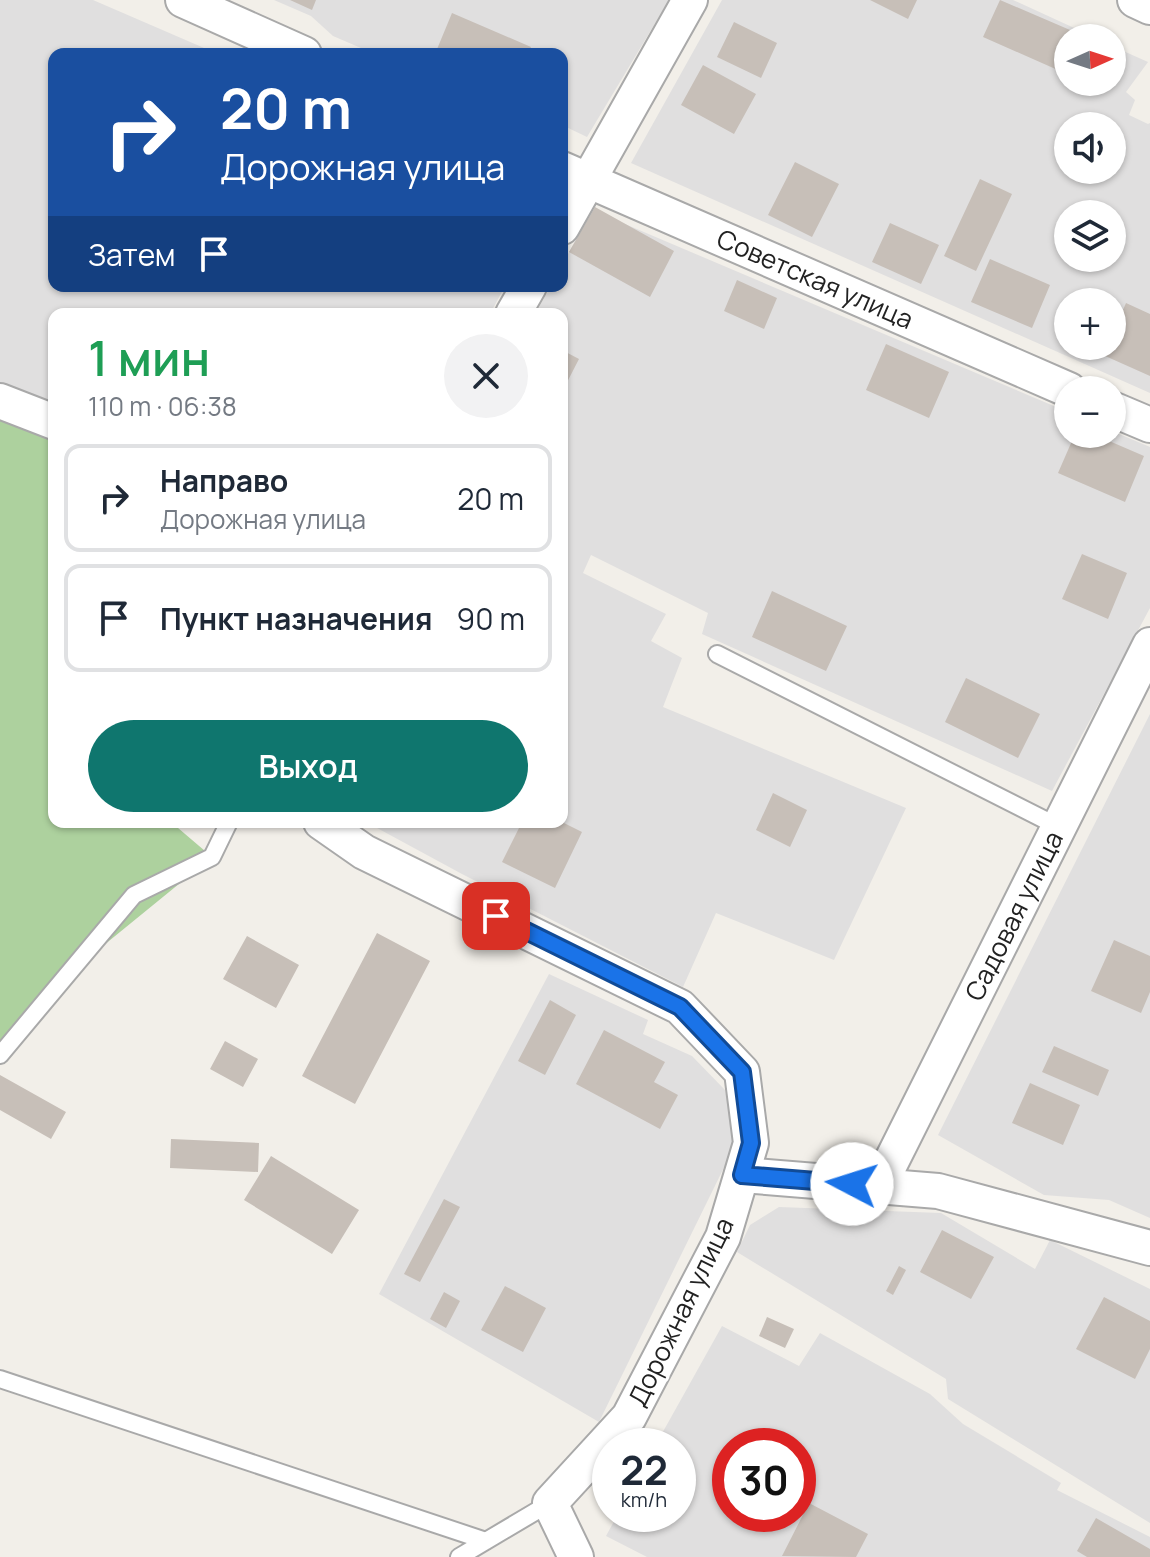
<!DOCTYPE html>
<html lang="ru">
<meta charset="utf-8">
<style>
:root{--surface:#fff;--page:#f2f2f3;--text:#1f2937;--muted:#747a83;--line:#e0e1e3;--accent:#0f766e}
body{margin:0;font-family:Manrope,sans-serif;background:var(--page);color:var(--text);height:100vh;display:flex;flex-direction:column;font-size:30px;white-space:nowrap}
*{box-sizing:border-box;margin:0}
p{font-size:26px;color:var(--muted)}
.icon{flex:none;width:44px;height:44px;fill:none;stroke:currentColor;stroke-width:2;stroke-linecap:round;stroke-linejoin:round}
.map{position:relative;flex:1;overflow:hidden}
.details{position:absolute;left:48px;top:308px;width:520px;height:520px;display:flex;flex-direction:column;background:var(--surface);border-radius:16px;box-shadow:0 2px 6px #0004}
.details>*{flex:none}
.banner{position:absolute;left:48px;top:48px;width:520px;height:244px;border-radius:16px;box-shadow:0 2px 6px #0004;background:#1a4fa0;color:#fff;overflow:hidden}
.needle{width:52px;rotate:87deg}
.controls{position:absolute;left:1054px;top:24px;display:grid;gap:16px}
.controls a{display:grid;place-items:center;width:72px;height:72px;border-radius:50%;background:var(--surface);box-shadow:0 2px 6px #0004;font-size:40px}
.speed{position:absolute;left:592px;top:1428px;display:flex;gap:16px;font-size:40px;font-weight:700;text-align:center}
.speed>*{display:grid;place-content:center;width:104px;height:104px;border-radius:50%;background:var(--surface);box-shadow:0 2px 6px #0004;line-height:1}
.speed small{font-size:20px;font-weight:400}
.speed .limit{border:12px solid #d22;background:#fff;color:#111}
.pin{position:absolute;display:grid;place-items:center;width:68px;height:68px;color:#fff;margin:-34px;border-radius:16px;box-shadow:0 4px 12px #0006}
.me{position:absolute;width:88px;margin:-44px;rotate:275deg;stroke-linejoin:round;filter:drop-shadow(0 0 6px #0008)}
.turn{display:flex;align-items:center;gap:28px;height:168px;padding:0 40px;font-size:36px}
.turn .icon{width:104px;height:104px;stroke-width:2.5}
.turn b{display:block;font-size:56px;line-height:68px}
.then{display:flex;align-items:center;height:76px;padding:0 40px;background:#0003;gap:16px;font-size:30px}
.round{display:grid;place-items:center;flex:none;width:84px;height:84px;border-radius:42px;background:var(--page)}
.overview{display:flex;align-items:center;justify-content:space-between;height:136px;padding:0 40px}
h1{font-size:48px;font-weight:600;line-height:60px;color:#1e9e55}
.button{display:flex;gap:16px;margin-top:auto;padding:16px 40px}
.button a{flex:1;height:92px;border-radius:48px;background:var(--accent);color:#fff;font-size:32px;font-weight:600;line-height:92px;text-align:center}
ul{padding:0;list-style:none}
li{display:flex;align-items:center;gap:24px;height:108px;margin:0 16px 12px;padding:0 24px;border:4px solid var(--line);border-radius:16px}
li div{flex:1}
li b{display:block;font-size:30px}
li em{font-style:normal}
.map>svg:first-child{display:block}
.residential{fill:#e0dfdf;fill-rule:evenodd}
.forest{fill:#add19e}
.building{fill:#c7bfb8}
.lines{fill:none;stroke-linecap:round;stroke-linejoin:round}
.service-casing{stroke:#a9a9a9;stroke-width:20}
.minor-casing{stroke:#a9a9a9;stroke-width:38}
.service{stroke:#fff;stroke-width:16}
.minor{stroke:#fff;stroke-width:34}
.route-casing{stroke:#114b97;stroke-width:20}
.route{stroke:#1a73e8;stroke-width:14}
.labels{text-anchor:middle;stroke-width:6;stroke-linejoin:round;paint-order:stroke}
.street-label{font-size:26px;fill:#222;stroke:#fff}
</style>
<div class="map">
<svg width="1150" height="1557" viewBox="0 0 1150 1557">
<rect width="100%" height="100%" fill="#f2efe9"/>
<path class="residential" d="M0,0H93L218,54H54V286H505L490,314H54V412L0,391Z
M274,0H669L587,137L562,125V54H375L333,36L311,16Z
M722,0H1013L1096,38H1068V82H1112V46L1148,62L1126,92L1135,100L1129,115L1148,124L1150,123V393L631,163ZM1068,126H1112V170H1068ZM1068,214H1112V258H1068ZM1068,302H1112V346H1068Z
M592,210L1068,412V434H1112V431L1150,447V608L1052,791L702,634L708,613L591,555L583,573L666,614L651,641L682,658L663,707L906,808L834,960L716,913L683,987L462,874L366,822H562V314H535L551,286H562V265Z
M1150,714V1218L1109,1200L1044,1195L938,1135Z
M549,974L648,1020L643,1034L692,1056L725,1090L736,1143L599,1422L379,1294Z
M779,1207L941,1213L1035,1269L1050,1240L1150,1289V1523L948,1399L946,1379L737,1252L750,1225Z
M722,1326L799,1366L820,1333L930,1394L963,1424L1061,1483L1057,1490L1150,1537V1557H647L606,1536L618,1514H678V1446H655ZM730,1446H798V1514H730Z"/>
<path class="forest" d="M0,410L54,424V822H171L212,857L66,976L0,1055Z"/>
<path class="building" d="M290,0H316L312,10Z
M870,0H917L908,19Z
M1000,0L1077,33L1075,38H1068V54L1060,71L983,37Z
M452,13L531,47L528,54H435Z
M734,22L777,43L761,78L717,57Z
M703,65L756,94L734,134L681,105Z
M795,162L839,184L812,237L768,215Z
M980,179L1012,194L976,271L944,256Z
M595,207L674,251L650,297L569,252Z
M890,223L939,245L921,284L872,262Z
M990,259L1050,285L1032,328L971,302Z
M737,280L777,298L764,329L724,311Z
M1126,303L1150,314V376L1103,355L1107,346H1112V335Z
M886,344L949,372L929,418L866,390Z
M562,350L579,359L562,392Z
M1075,434H1093L1144,456L1125,502L1058,473Z
M1082,554L1127,573L1108,619L1062,599Z
M772,591L847,626L826,671L752,637Z
M966,678L1040,714L1018,758L945,722Z
M773,793L807,810L790,847L756,830Z
M522,822H562L582,832L555,888L502,862Z
M377,933L430,961L355,1104L302,1076Z
M247,936L299,965L276,1008L223,979Z
M1114,940L1150,956V992L1141,1013L1091,991Z
M550,1000L576,1015L545,1075L518,1061Z
M604,1030L665,1062L654,1082L678,1095L660,1129L576,1084Z
M225,1041L258,1059L243,1087L210,1069Z
M1054,1046L1109,1070L1098,1096L1042,1072Z
M0,1075L66,1112L51,1139L0,1110Z
M1030,1083L1080,1105L1063,1145L1012,1123Z
M171,1139L259,1143L258,1172L170,1168Z
M271,1156L359,1210L332,1254L244,1200Z
M444,1199L460,1207L420,1282L404,1274Z
M942,1230L994,1257L971,1299L920,1272Z
M899,1266L906,1270L893,1295L886,1291Z
M505,1286L546,1308L523,1352L481,1330Z
M444,1292L460,1301L446,1328L430,1319Z
M1104,1297L1150,1321V1349L1135,1379L1076,1349Z
M767,1317L794,1329L785,1348L759,1336Z
M809,1503L868,1534L856,1557L782,1556Z
M1096,1518L1150,1549V1557H1087L1077,1551Z"/>
<g class="lines">
<defs>
<path id="service" d="M717,654L1059,827
M0,1055L134,895L212,857L229,822
M0,1379L486,1541
M459,1557L550,1503"/>
<g id="minor">
<path d="M183,0L304,54"/>
<path d="M1135,0L1150,7"/>
<path id="s1" d="M562,169L1069,390"/>
<path d="M562,227L690,0"/>
<path d="M513,314L529,286"/>
<path d="M0,401L54,422"/>
<path d="M1112,409L1150,425"/>
<path d="M321,822L364,852L680,1007L742,1072L751,1143L723,1237L629,1417L550,1503L576,1557"/>
<path d="M742,1175L938,1191L1150,1248"/>
<path id="s2" d="M879,1186L1150,645"/>
</g>
</defs>
<use href="#service" class="service-casing"/>
<use href="#minor" class="minor-casing"/>
<use href="#service" class="service"/>
<use href="#minor" class="minor"/>
</g>
<g class="lines">
<defs>
<path id="route" d="M496,916L680,1007L742,1072L751,1143L742,1175L852,1184"/>
</defs>
<use href="#route" class="route-casing"/>
<use href="#route" class="route"/>
</g>
<g class="labels">
<g class="street-label">
<text dy="9" stroke="none"><textPath href="#s1" startOffset="276">Советская улица</textPath></text>
<text dy="9" stroke="none"><textPath href="#s2" startOffset="302">Садовая улица</textPath></text>
<text transform="translate(681 1312) rotate(-64)" y="9">Дорожная улица</text>
</g>
</g>
</svg>
<div class="controls">
<a><svg class="needle" viewBox="-14 -14 28 28"><path d="M0-13l5 13h-10z" fill="#e53935"/><path d="M0 13l5-13h-10z" fill="#747a83"/></svg></a>
<a><svg class="icon" aria-label="sound" viewBox="0 0 24 24"><path d="M4 9h4l5-4v14l-5-4H4zM17 9q2 3 0 6"/></svg></a>
<a><svg class="icon" aria-label="layers" viewBox="0 0 24 24"><path d="M12 4l9 5-9 5-9-5zM3 14l9 5 9-5"/></svg></a>
<a>+</a>
<a>−</a>
</div>
<div class="speed"><div>22<small>km/h</small></div><div class="limit">30</div></div>
<div class="pin" style="left:496px;top:916px;background:#d93025"><svg class="icon" aria-label="arrive" viewBox="0 0 24 24"><path d="M6 21V4h12l-3 4 3 4H6"/></svg></div>
<svg class="me" style="left:852px;top:1184px" viewBox="-20 -20 40 40"><circle r="19" fill="#fff"/><path d="M0-13L10 11 0 6-10 11z" fill="#1a73e8"/></svg>
<div class="banner">
<div class="turn"><svg class="icon" aria-label="right" viewBox="0 0 24 24"><path d="M7 20v-9h11M14 6l5 5-5 5"/></svg><div><b>20 m</b>Дорожная улица</div></div>
<div class="then">Затем<svg class="icon" aria-label="arrive" viewBox="0 0 24 24"><path d="M6 21V4h12l-3 4 3 4H6"/></svg></div>
</div>
<section class="details">
<div class="overview"><div><h1>1 мин</h1><p>110 m · 06:38</p></div><a class="round"><svg class="icon" aria-label="close" viewBox="0 0 24 24"><path d="M6 6l12 12M18 6L6 18"/></svg></a></div>
<ul>
<li><svg class="icon" aria-label="right" viewBox="0 0 24 24"><path d="M7 20v-9h11M14 6l5 5-5 5"/></svg><div><b>Направо</b><p>Дорожная улица</p></div><em>20 m</em></li>
<li><svg class="icon" aria-label="arrive" viewBox="0 0 24 24"><path d="M6 21V4h12l-3 4 3 4H6"/></svg><div><b>Пункт назначения</b></div><em>90 m</em></li>
</ul>
<div class="button"><a>Выход</a></div>
</section>
</div>
